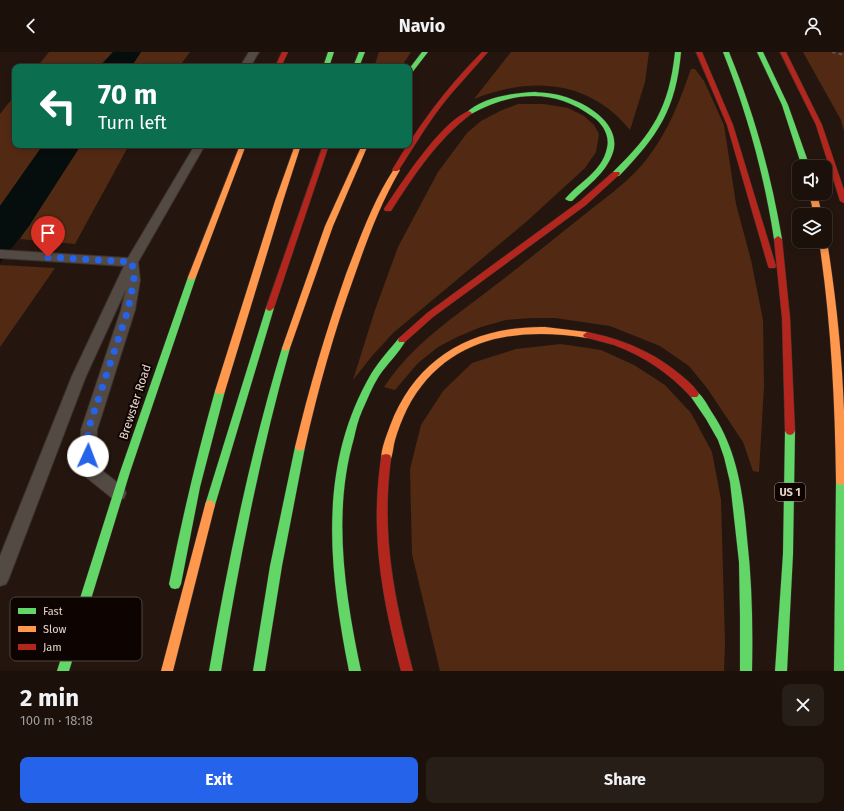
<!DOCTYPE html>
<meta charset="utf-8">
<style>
:root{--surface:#1b100a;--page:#281e18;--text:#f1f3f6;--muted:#a09d9c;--line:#39302b;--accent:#2563eb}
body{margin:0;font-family:"Fira Sans",sans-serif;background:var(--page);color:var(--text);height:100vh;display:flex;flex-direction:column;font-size:15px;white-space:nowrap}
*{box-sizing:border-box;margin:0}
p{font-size:13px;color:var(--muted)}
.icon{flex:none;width:22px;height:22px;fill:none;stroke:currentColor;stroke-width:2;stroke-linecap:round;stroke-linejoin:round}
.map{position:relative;height:619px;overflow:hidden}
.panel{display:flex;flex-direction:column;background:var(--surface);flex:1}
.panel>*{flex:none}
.guide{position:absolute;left:12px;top:12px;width:400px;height:84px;border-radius:8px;box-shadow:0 2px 6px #0003,0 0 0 1px var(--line);background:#0b6e4f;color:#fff;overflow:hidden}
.buttons{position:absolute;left:792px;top:108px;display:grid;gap:8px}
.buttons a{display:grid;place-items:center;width:40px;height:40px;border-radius:8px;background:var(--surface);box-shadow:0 2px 6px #0003,0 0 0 1px var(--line);font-size:20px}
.pin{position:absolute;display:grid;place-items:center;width:34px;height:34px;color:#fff;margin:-41px -17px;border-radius:50% 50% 50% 0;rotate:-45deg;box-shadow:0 0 4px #0007}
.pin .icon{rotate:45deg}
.me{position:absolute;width:44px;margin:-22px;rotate:2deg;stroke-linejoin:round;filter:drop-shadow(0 0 3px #0008)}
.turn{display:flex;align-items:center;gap:14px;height:84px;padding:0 20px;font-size:18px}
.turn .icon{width:52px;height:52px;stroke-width:2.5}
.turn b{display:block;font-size:28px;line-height:34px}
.round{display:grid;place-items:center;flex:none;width:42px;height:42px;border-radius:8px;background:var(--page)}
.summary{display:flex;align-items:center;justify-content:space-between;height:68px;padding:0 20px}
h1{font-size:24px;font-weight:700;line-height:30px}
.action{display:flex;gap:8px;margin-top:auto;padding:8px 20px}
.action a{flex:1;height:46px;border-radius:8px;background:var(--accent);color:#fff;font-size:16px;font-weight:700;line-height:46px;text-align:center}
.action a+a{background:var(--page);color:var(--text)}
header{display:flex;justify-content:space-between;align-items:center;height:52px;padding:0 20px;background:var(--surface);font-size:18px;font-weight:700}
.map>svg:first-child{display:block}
.green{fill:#522a14}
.water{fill:#050d0d}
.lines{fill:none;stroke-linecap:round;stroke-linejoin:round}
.lane-casing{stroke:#3c312d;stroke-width:2}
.fast-casing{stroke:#3c312d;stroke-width:1}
.slow-casing{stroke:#3c312d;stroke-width:1}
.jam-casing{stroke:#3c312d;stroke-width:1}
.lane{fill:#544a44;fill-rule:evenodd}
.fast{fill:#63d668;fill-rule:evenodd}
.slow{fill:#ff974d;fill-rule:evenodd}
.jam{fill:#b3261e;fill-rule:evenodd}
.rail{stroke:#635853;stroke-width:2;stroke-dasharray:3.5 3.5;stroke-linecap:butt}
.route{stroke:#2563eb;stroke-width:7;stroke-dasharray:0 12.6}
.labels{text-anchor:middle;stroke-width:4;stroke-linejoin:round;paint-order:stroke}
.shield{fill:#0d0401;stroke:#a4958e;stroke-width:1}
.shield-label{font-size:11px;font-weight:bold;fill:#e5d3ca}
.street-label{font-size:12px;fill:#e5d3ca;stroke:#0d0401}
.key{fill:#0d0401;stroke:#4e423d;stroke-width:1}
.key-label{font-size:11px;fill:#e5d3ca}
</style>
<header><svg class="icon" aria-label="back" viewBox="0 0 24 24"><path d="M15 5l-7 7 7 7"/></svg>Navio<svg class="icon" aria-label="person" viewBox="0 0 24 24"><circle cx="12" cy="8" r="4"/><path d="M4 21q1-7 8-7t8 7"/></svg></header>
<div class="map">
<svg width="844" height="619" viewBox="0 0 844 619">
<rect width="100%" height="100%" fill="#24160e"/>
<path class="green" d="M49,0H113L99,15H37Z
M141,0H190L179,15H131Z
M379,0H411L401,15H374Z
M511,0H649L645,30L630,78C589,28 532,24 474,47Z
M803,0H844V79L841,68Z
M691,17H695L704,29L724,73L736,152L751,208L763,268L764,334L759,420L753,419L743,390L707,336L689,314L660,294L610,274L555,266H531L506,268L481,275L457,285L438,295L418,311L395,338L384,335C413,292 449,269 489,238C521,214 552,188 584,163C606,145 632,128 649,104C669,78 680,48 691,17Z
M15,43V93H43L0,154V62Z
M518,52H544L568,56L584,64L594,73L599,82L596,100L585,116L526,170L393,281L372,304L353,328L375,258L398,195L438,120L467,81L481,69L500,59Z
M81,93H129L75,192L20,187Z
M0,213L55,216L0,295Z
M561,292L601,298L634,313L665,333L691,361L712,400L721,448L725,591L724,619H440L412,502L410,417L421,373L443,339L472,311L516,297Z"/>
<path class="water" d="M113,0H141L131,15H99Z
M43,93H81L29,174L0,211V154Z"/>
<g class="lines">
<defs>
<path id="lane" d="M249,0H259L250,15H240Z
M195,93H205L138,210L140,228L135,258L97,378L96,404L99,416L124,436L126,441L124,446L118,448L112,446L86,425L80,404L81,378L121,258L126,237L86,324L9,526L6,532L0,534V504L72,324L124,214L0,206V198L128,206Z"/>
<path id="fast" d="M328,0H334L329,15H323Z
M359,0H365L359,15H353Z
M422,0H428L411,22L409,23V17Z
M675,0H681C676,57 658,84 619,124H613V120C653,81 669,56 675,0Z
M723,0H729C754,61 771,122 782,187L781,189H775L774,187C764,122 747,61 723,0Z
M757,0H763L788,53L810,115H802L782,53Z
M535,40C547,41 560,42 571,47C593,55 623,76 612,103C605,122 586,135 572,149H569L565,147C579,130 602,120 607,96C610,84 603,72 593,65C554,36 513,39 471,62L466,61C483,45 512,41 535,40Z
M192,222L196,225L130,420L69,619H57L120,420L188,225Z
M270,253L274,256L215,453L214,456L210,458L206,456L205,453L266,256Z
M402,285L406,288C399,301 387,312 379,324C372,335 367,348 362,359C358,368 356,377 354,386C332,462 345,543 361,619H349C329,518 317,415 371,322C379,309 390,297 399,286Z
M286,293L290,296C260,402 239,510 221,619H209C228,510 250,402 282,296Z
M220,335L223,336L225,339L200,435L181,532L179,536L175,537L171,536L169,532C182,467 197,403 215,339L217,336Z
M694,338C701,341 707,352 711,359C737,397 743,440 747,486C752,530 753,574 752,619H740V564L739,510L730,430L724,405L718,388L706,367L689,342L691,339Z
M790,375L793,376L795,379L793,502L787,619H775L783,502L785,379L787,376Z
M300,391L303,392L305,395L282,514L265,619H253L270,514L295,395L297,392Z
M841,425L844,426V619H834L836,429L837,426Z"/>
<path id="slow" d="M240,93H246L196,225L192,228L189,227L188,225Z
M295,93H301L283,149L225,339L223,342H217L215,339L275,149Z
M362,93H368L333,174L290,296L286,299L283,298L282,296L325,174Z
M396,116L400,118C380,152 367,188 354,225C334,280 318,337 305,395L303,398L300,399L297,398L295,395C309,336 326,279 346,222C360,186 373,149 394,117Z
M809,141H817L822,163H814Z
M825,187L827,189C836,245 842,302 844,359C844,383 844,408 844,432L841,433L837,432L836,429C835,348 831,269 819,189H825Z
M545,275L587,280L591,283L587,286C514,274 444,286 407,357C402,367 398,378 395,388C393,395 393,403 390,409L386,410L382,409C379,402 387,382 390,374C416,305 473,274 545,275Z
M210,448L214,450L215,453L173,619H161L205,453L206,450Z"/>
<path id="jam" d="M282,0H288L281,15H275Z
M482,0H488C472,19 454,37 439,57C424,77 412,98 398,119H394L392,118C417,76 446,36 482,0Z
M696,0H702L733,73L776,214L775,216H769L768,214L727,73Z
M780,0H786L822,73L844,138V151L840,149L816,73Z
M469,59L472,61L471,62C437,88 414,123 391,159H385L384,157C401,132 441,69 469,59Z
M323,93H329L274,256L270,259L267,258L266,256Z
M613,120H619L620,122L586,153L433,265L405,290H399L398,288L399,286L427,261L580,149Z
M778,184L782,187L790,266L795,379L793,382L790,383L787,382L785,379L782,266L774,187Z
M587,280C622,287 654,300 682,324C688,329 695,335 699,342L697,345H691C669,321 644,304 614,293C604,290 594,288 584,285L583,283Z
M386,402L390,403L391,406C381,483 394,545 413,619H401C382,545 370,483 381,406L382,403Z"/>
</defs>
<use href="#lane" class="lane-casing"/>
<use href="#fast" class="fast-casing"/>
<use href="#slow" class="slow-casing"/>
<use href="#jam" class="jam-casing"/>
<use href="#lane" class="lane"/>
<use href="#fast" class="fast"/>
<use href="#slow" class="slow"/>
<use href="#jam" class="jam"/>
<path class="rail" d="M832,0L844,3"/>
</g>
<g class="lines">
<path class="route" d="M48,205L132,210L134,228L128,258L88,378V404"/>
</g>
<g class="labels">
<rect class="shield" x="775" y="431" width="30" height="18" rx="3"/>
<g class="shield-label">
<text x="790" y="444">US 1</text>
</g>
<g class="street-label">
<text transform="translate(135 350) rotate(-72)" y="4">Brewster Road</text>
</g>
</g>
<rect x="10" y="545" width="132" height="64" rx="6" class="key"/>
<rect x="18" y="556" width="18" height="6" fill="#63d668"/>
<rect x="18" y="574" width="18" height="6" fill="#ff974d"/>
<rect x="18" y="592" width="18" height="6" fill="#b3261e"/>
<g class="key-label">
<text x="43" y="563">Fast</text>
<text x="43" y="581">Slow</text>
<text x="43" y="599">Jam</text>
</g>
</svg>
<div class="buttons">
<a><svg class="icon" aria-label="sound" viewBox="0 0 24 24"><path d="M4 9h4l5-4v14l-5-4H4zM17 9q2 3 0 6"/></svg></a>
<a><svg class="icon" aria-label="layers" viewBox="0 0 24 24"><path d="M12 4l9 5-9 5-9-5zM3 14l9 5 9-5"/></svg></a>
</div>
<div class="pin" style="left:48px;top:205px;background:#d93025"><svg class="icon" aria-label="arrive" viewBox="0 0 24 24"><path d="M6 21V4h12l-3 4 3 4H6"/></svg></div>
<svg class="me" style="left:88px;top:404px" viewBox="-20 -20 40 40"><circle r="19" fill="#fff"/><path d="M0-13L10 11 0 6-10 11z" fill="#2563eb"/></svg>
<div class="guide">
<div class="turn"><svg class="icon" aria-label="left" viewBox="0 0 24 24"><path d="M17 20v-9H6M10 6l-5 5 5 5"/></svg><div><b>70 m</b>Turn left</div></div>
</div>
</div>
<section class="panel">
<div class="summary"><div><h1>2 min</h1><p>100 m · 18:18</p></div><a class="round"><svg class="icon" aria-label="close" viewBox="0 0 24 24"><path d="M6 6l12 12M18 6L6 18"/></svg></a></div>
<div class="action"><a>Exit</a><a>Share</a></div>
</section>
